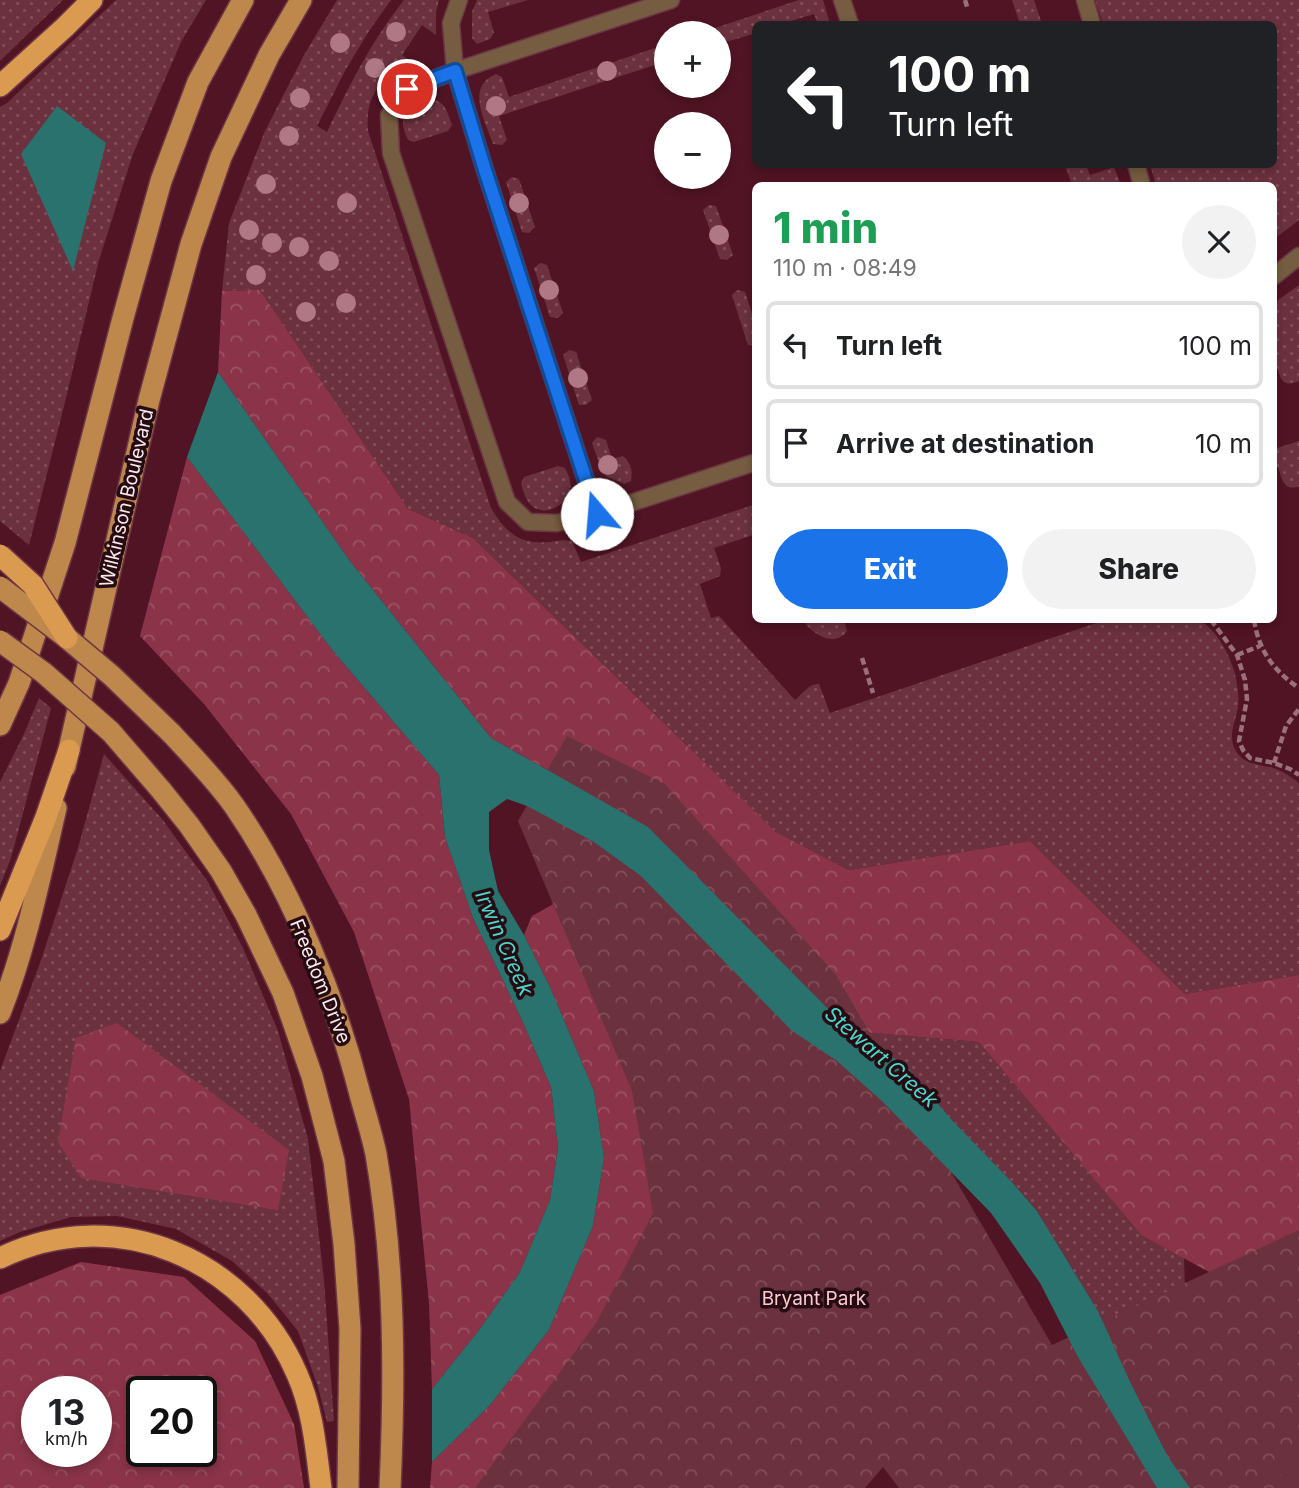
<!DOCTYPE html>
<meta charset="utf-8">
<style>
:root{--surface:#fff;--page:#f2f2f2;--text:#202124;--muted:#757577;--line:#e0e0e0;--accent:#1a73e8}
body{margin:0;font-family:Inter,sans-serif;background:var(--page);color:var(--text);height:100vh;display:flex;flex-direction:column;font-size:26px;white-space:nowrap}
*{box-sizing:border-box;margin:0}
p{font-size:23px;color:var(--muted)}
.icon{flex:none;width:38px;height:38px;fill:none;stroke:currentColor;stroke-width:2;stroke-linecap:round;stroke-linejoin:round}
.map{position:relative;flex:1;overflow:hidden}
.panel{position:absolute;left:752px;top:182px;width:525px;height:441px;display:flex;flex-direction:column;background:var(--surface);border-radius:10px;box-shadow:0 4px 10px #0003}
.panel>*{flex:none}
.banner{position:absolute;left:752px;top:21px;width:525px;height:147px;border-radius:10px;box-shadow:0 4px 10px #0003;background:#202124;color:#fff;overflow:hidden}
.fabs{position:absolute;left:654px;top:21px;display:grid;gap:14px}
.fabs a{display:grid;place-items:center;width:77px;height:77px;border-radius:50%;background:var(--surface);box-shadow:0 4px 10px #0003;font-size:35px}
.speed{position:absolute;left:21px;top:1376px;display:flex;gap:14px;font-size:35px;font-weight:700;text-align:center}
.speed>*{display:grid;place-content:center;width:91px;height:91px;border-radius:50%;background:var(--surface);box-shadow:0 4px 10px #0003;line-height:1}
.speed small{font-size:18px;font-weight:400}
.speed .limit{border:4px solid #111;border-radius:10px;background:#fff;color:#111}
.pin{position:absolute;display:grid;place-items:center;width:60px;height:60px;color:#fff;margin:-30px;border:4px solid #fff;border-radius:50%;box-shadow:0 2px 7px #0007}
.me{position:absolute;width:77px;margin:-38px;rotate:342deg;stroke-linejoin:round;filter:drop-shadow(0 0 5px #0008)}
.turn{display:flex;align-items:center;gap:24px;height:147px;padding:0 21px;font-size:32px}
.turn .icon{width:91px;height:91px;stroke-width:2.5}
.turn b{display:block;font-size:49px;line-height:60px}
.round{display:grid;place-items:center;flex:none;width:74px;height:74px;border-radius:37px;background:var(--page)}
.overview{display:flex;align-items:center;justify-content:space-between;height:119px;padding:0 21px}
h1{font-size:42px;font-weight:800;line-height:52px;color:#1e9e55}
.primary-button{display:flex;gap:14px;margin-top:auto;padding:14px 21px}
.primary-button a{flex:1;height:80px;border-radius:42px;background:var(--accent);color:#fff;font-size:28px;font-weight:800;line-height:80px;text-align:center}
.primary-button a+a{background:var(--page);color:var(--text)}
ul{padding:0;list-style:none}
li{display:flex;align-items:center;gap:21px;height:88px;margin:0 14px 10px;padding:0 7px;border:4px solid var(--line);border-radius:10px}
li div{flex:1}
li b{display:block;font-size:26px}
li em{font-style:normal}
.map>svg:first-child{display:block}
.grass{fill:url(#grass-dots)}
.forest{fill:url(#forest-crowns);fill-rule:evenodd}
.park{fill:url(#park-crowns)}
.pitch{fill:#6b313e}
.water{fill:#2a726d}
.lines{fill:none;stroke-linecap:round;stroke-linejoin:round}
.lane-casing{stroke:#6c3644;stroke-width:19}
.primary-casing{stroke:#6c3644;stroke-width:24}
.highway-casing{stroke:#6c3644;stroke-width:24}
.path{stroke:#9a707a;stroke-width:4.5;stroke-dasharray:7 3.5;stroke-linecap:butt}
.lane{stroke:#765c40;stroke-width:16}
.primary{stroke:#be884c;stroke-width:21}
.highway{stroke:#da9a4f;stroke-width:21}
.primary-bridge-casing{stroke:#6c3644;stroke-width:24;stroke-linecap:butt}
.highway-bridge-casing{stroke:#6c3644;stroke-width:24;stroke-linecap:butt}
.primary-bridge{stroke:#be884c;stroke-width:21}
.highway-bridge{stroke:#da9a4f;stroke-width:21}
.tree{fill:#b07884}
.route-casing{stroke:#114b97;stroke-width:18}
.route{stroke:#1a73e8;stroke-width:12}
.labels{text-anchor:middle;stroke-width:7;stroke-linejoin:round;paint-order:stroke}
.street-label{font-size:19px;fill:#faeaec;stroke:#260c12}
.park-label{font-size:19px;fill:#fecad2;stroke:#260c12}
.water-label{font-size:21px;font-style:italic;fill:#4bd7cd;stroke:#260c12}
</style>
<div class="map">
<svg width="1299" height="1488" viewBox="0 0 1299 1488">
<defs>
<pattern id="grass-dots" width="8" height="8" patternUnits="userSpaceOnUse" patternTransform="scale(1.75)"><rect width="8" height="8" fill="#6b313e"/><path d="M2 2h.1M6 6h.1" fill="none" stroke="#814f5a" stroke-width="1.8" stroke-linecap="round"/></pattern>
<pattern id="forest-crowns" width="20" height="18" patternUnits="userSpaceOnUse" patternTransform="scale(1.75)"><rect width="20" height="18" fill="#8b3449"/><path d="M2 6a3 3 0 1 1 6 0M12 15a3 3 0 1 1 6 0" fill="none" stroke="#9c5263"/></pattern>
<pattern id="park-crowns" width="20" height="18" patternUnits="userSpaceOnUse" patternTransform="scale(1.75)"><rect width="20" height="18" fill="#6b313e"/><path d="M2 6a3 3 0 1 1 6 0M12 15a3 3 0 1 1 6 0" fill="none" stroke="#814f5a"/></pattern>
</defs>
<rect width="100%" height="100%" fill="#511424"/>
<path class="grass" d="M0,0H63L0,61Z
M116,0H206L181,42L133,154L99,260L65,402L29,545L0,521V107L7,103Z
M337,0H391L369,31L346,69L317,126L327,132C350,84 371,42 404,0H439L436,12V35L422,25L402,55L415,64C381,79 365,92 368,131L491,508C506,533 520,545 550,542C558,541 564,539 572,541L581,562L756,504V534L714,548L721,568L720,576L700,584L711,618L719,616L795,700C802,695 809,683 819,684L830,713L1105,620H1200C1225,637 1241,676 1238,706C1236,722 1226,737 1237,753C1247,766 1261,764 1276,769C1284,772 1293,778 1299,783V975L1185,994L1030,841L849,870L776,832L473,538L408,509L260,290L222,291L229,223L265,131L304,55Z
M477,0H528L488,12L494,33L490,39L477,44L472,38V12Z
M799,0H823L830,24H818L814,14L781,24H756V33L719,44V33H700Z
M1012,0H1034L1042,24H1020Z
M1095,0H1299V220L1274,239V186L1156,185L1150,165L1274,164V24H1103Z
M667,44V61L499,116L507,140L502,145L493,144C485,120 465,87 496,74L502,77L509,97Z
M429,97C446,103 446,109 452,125L448,131L414,142L408,140C397,117 404,103 429,97Z
M1065,165H1086L1090,175L1114,167L1121,185H1072Z
M512,177L519,179L535,227L529,233L522,232L506,182Z
M709,205L716,206L733,255L727,260L720,259L703,210Z
M540,263L547,265L563,313L558,318L550,317L534,268Z
M1299,285V381C1281,388 1281,379 1276,364H1274V303Z
M737,290L745,292L756,326L755,346L748,345L732,295Z
M569,350L576,352L592,400L586,405H579L563,355Z
M597,437L606,440L612,459L623,456C631,464 633,469 631,481L624,484L607,477L601,468L592,443Z
M1299,441V486C1284,492 1282,479 1278,467H1274V449Z
M558,466L565,468C568,474 572,482 570,490C566,507 542,518 530,504C525,498 523,490 521,483L524,477Z
M802,620H844L847,631C833,649 812,633 802,620Z
M39,698L51,708L11,858L0,886V782L24,734Z
M104,754L162,819L208,882L243,948L278,1031L308,1139L324,1280L334,1421L327,1422L318,1387L298,1331L268,1294L232,1261L176,1229L117,1216L71,1217L20,1232L0,1241V1071L40,963L78,848Z
M850,1031L979,1042L1141,1235L1184,1258L1186,1317L1131,1384L1098,1311L1037,1211L1011,1181L950,1118Z"/>
<path class="forest" d="M260,290L408,509L473,538L776,832L849,870L1030,841L1185,994L1299,975V1255L1235,1286L1141,1235L979,1042L850,1031L648,827L491,738L350,561L218,372L222,291Z
M187,457L333,651L439,775L445,837L473,918L521,1018L551,1087L558,1148L550,1200L520,1272L479,1330L432,1389L429,1303L409,1099L354,932L291,814L204,704L140,636Z
M559,901L883,1444L813,1488H430L432,1462L490,1405L549,1330L593,1226L604,1158L594,1091L550,987L524,935L532,916Z
M117,1023L289,1150L278,1210L81,1178L58,1142L76,1038Z
M81,1262L184,1277L255,1341L294,1424L304,1488H0V1295ZM96,1391V1451H37V1391ZM201,1391V1451H142V1391Z"/>
<path class="park" d="M567,736L665,784L836,975L1052,1345L1299,1230V1488H899L883,1467L865,1488H475L596,1323L653,1213L632,1091L518,821Z"/>
<path class="pitch" d="M1299,1451V1488H1288L1273,1460Z"/>
<path class="water" d="M57,106L106,143L73,271L21,154Z
M218,372L350,561L491,738L648,827L850,1031L905,1065L950,1118L1011,1181L1037,1211L1098,1311L1131,1384L1168,1457L1190,1488H1157L1078,1357L1040,1283L991,1213L883,1102L837,1061L791,1030L641,876L594,842L527,806L507,799L489,812V850L498,891L524,935L550,987L594,1091L604,1158L593,1226L549,1330L490,1405L432,1462V1389L479,1330L520,1272L550,1200L558,1148L551,1087L521,1018L473,918L445,837L439,775L333,651L187,457Z"/>
<g class="lines">
<defs>
<path id="lane" d="M459,0L451,23L455,71L484,167L597,514L756,462
M842,0L850,24
M1085,0L1092,24
M1136,164L1142,186
M1274,276L1299,256
M597,514L557,523L528,522L507,502L391,153L389,115L407,89L455,71L671,0"/>
<path id="primary" d="M0,725L19,683L65,543L123,318L161,181L198,82L243,0
M172,734C194,758 217,781 235,807C292,890 336,999 361,1098C366,1116 372,1135 376,1154C395,1264 395,1377 390,1488
M65,767L149,400L191,244L221,157L269,55L301,0
M161,790L189,825L221,871L246,915L283,993L312,1076L334,1161L344,1244L350,1329L348,1488
M0,1013C26,947 40,877 56,808"/>
<path id="highway" d="M0,86L65,27L92,0
M0,930L46,817L69,750
M0,1258C115,1202 247,1258 297,1374C313,1410 316,1449 321,1488"/>
</defs>
<use href="#lane" class="lane-casing"/>
<use href="#primary" class="primary-casing"/>
<use href="#highway" class="highway-casing"/>
<path class="path" d="M965,0L968,10
M1211,620L1237,655L1245,680L1247,699L1239,741L1243,750L1250,758L1274,763L1290,769L1299,775
M1254,620C1259,651 1273,670 1299,688
M1237,655L1260,646
M862,658L873,693
M1274,763L1286,726L1299,709"/>
<use href="#lane" class="lane"/>
<use href="#primary" class="primary"/>
<use href="#highway" class="highway"/>
<defs>
<path id="primary-bridge" d="M0,587L67,638L112,676L172,734
M0,641L44,673L111,732L161,790"/>
<path id="highway-bridge" d="M0,555L33,585L67,638"/>
</defs>
<use href="#primary-bridge" class="primary-bridge-casing"/>
<use href="#highway-bridge" class="highway-bridge-casing"/>
<use href="#primary-bridge" class="primary-bridge"/>
<use href="#highway-bridge" class="highway-bridge"/>
</g>
<g class="tree">
<circle cx="396" cy="32" r="10"/>
<circle cx="340" cy="43" r="10"/>
<circle cx="375" cy="68" r="10"/>
<circle cx="607" cy="71" r="10"/>
<circle cx="300" cy="98" r="10"/>
<circle cx="496" cy="106" r="10"/>
<circle cx="289" cy="136" r="10"/>
<circle cx="266" cy="184" r="10"/>
<circle cx="347" cy="203" r="10"/>
<circle cx="519" cy="203" r="10"/>
<circle cx="249" cy="230" r="10"/>
<circle cx="719" cy="235" r="10"/>
<circle cx="272" cy="243" r="10"/>
<circle cx="299" cy="247" r="10"/>
<circle cx="329" cy="261" r="10"/>
<circle cx="256" cy="275" r="10"/>
<circle cx="549" cy="290" r="10"/>
<circle cx="346" cy="303" r="10"/>
<circle cx="306" cy="312" r="10"/>
<circle cx="578" cy="378" r="10"/>
<circle cx="608" cy="465" r="10"/>
</g>
<g class="lines">
<defs>
<path id="route" d="M407,89L455,71L484,167L597,514"/>
</defs>
<use href="#route" class="route-casing"/>
<use href="#route" class="route"/>
</g>
<g class="labels">
<g class="street-label">
<text transform="translate(126 498) rotate(-77)" y="7">Wilkinson Boulevard</text>
<text transform="translate(321 981) rotate(68)" y="7">Freedom Drive</text>
</g>
<g class="park-label">
<text x="814" y="1305">Bryant Park</text>
</g>
<g class="water-label">
<text transform="translate(504 943) rotate(66)" y="7">Irwin Creek</text>
<text transform="translate(881 1057) rotate(41)" y="7">Stewart Creek</text>
</g>
</g>
</svg>
<div class="fabs">
<a>+</a>
<a>−</a>
</div>
<div class="speed"><div>13<small>km/h</small></div><div class="limit">20</div></div>
<div class="pin" style="left:407px;top:89px;background:#d93025"><svg class="icon" aria-label="arrive" viewBox="0 0 24 24"><path d="M6 21V4h12l-3 4 3 4H6"/></svg></div>
<svg class="me" style="left:597px;top:514px" viewBox="-20 -20 40 40"><circle r="19" fill="#fff"/><path d="M0-13L10 11 0 6-10 11z" fill="#1a73e8"/></svg>
<div class="banner">
<div class="turn"><svg class="icon" aria-label="left" viewBox="0 0 24 24"><path d="M17 20v-9H6M10 6l-5 5 5 5"/></svg><div><b>100 m</b>Turn left</div></div>
</div>
<section class="panel">
<div class="overview"><div><h1>1 min</h1><p>110 m · 08:49</p></div><a class="round"><svg class="icon" aria-label="close" viewBox="0 0 24 24"><path d="M6 6l12 12M18 6L6 18"/></svg></a></div>
<ul>
<li><svg class="icon" aria-label="left" viewBox="0 0 24 24"><path d="M17 20v-9H6M10 6l-5 5 5 5"/></svg><div><b>Turn left</b></div><em>100 m</em></li>
<li><svg class="icon" aria-label="arrive" viewBox="0 0 24 24"><path d="M6 21V4h12l-3 4 3 4H6"/></svg><div><b>Arrive at destination</b></div><em>10 m</em></li>
</ul>
<div class="primary-button"><a>Exit</a><a>Share</a></div>
</section>
</div>
